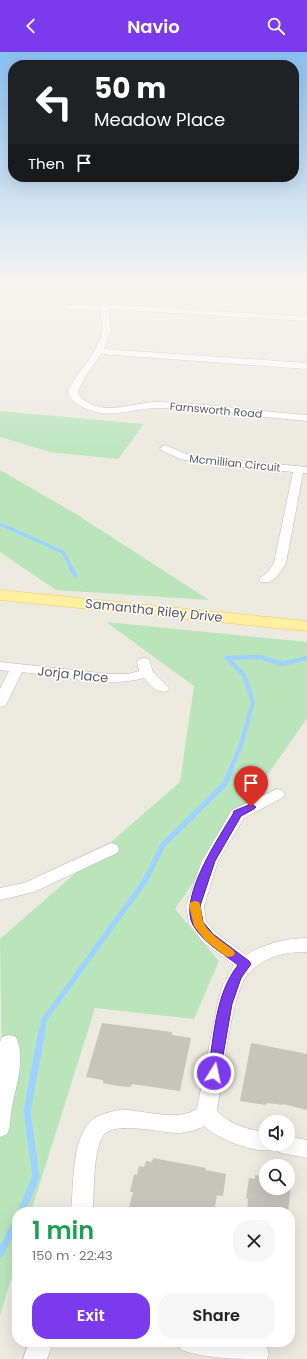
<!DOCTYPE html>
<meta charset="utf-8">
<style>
:root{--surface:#fff;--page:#f6f6f6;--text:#222;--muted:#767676;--accent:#7c3aed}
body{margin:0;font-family:Poppins,sans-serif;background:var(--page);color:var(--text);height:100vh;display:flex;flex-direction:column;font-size:15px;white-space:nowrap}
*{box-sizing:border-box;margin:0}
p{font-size:13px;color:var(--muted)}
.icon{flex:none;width:22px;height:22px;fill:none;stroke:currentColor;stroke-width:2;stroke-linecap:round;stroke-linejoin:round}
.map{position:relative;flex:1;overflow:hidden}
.drawer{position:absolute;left:12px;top:1155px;width:283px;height:140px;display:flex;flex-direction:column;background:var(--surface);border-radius:16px;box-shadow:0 4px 16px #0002}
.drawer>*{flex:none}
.hud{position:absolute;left:8px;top:8px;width:291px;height:122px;border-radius:16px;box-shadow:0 4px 16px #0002;background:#202124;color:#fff;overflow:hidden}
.controls{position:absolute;left:259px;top:1063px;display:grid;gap:8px}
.controls a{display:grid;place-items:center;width:36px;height:36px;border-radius:50%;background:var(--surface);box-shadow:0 4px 16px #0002;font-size:20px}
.pin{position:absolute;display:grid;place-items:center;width:34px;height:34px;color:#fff;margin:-41px -17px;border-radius:50% 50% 50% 0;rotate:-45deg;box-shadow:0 0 4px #0007}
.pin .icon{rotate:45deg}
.me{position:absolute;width:44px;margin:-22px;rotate:10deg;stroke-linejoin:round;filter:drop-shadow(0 0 3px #0008)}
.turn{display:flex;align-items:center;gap:14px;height:84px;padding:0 20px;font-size:18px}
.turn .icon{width:52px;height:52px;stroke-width:2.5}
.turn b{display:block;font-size:28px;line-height:34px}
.then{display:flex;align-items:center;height:38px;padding:0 20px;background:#0003;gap:8px;font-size:15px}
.round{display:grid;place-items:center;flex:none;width:42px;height:42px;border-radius:16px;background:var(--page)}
.head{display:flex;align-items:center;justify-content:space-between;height:68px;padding:0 20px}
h1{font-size:24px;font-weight:600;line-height:30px;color:#1e9e55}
.cta{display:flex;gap:8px;margin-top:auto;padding:8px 20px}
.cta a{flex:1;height:46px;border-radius:16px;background:var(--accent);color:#fff;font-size:16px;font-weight:600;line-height:46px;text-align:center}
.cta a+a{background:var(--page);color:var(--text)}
header{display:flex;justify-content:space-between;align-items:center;height:52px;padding:0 20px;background:var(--accent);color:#fff;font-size:18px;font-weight:600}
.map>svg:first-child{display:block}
.green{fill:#bae5bb}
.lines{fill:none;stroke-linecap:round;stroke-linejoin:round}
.stream-far3{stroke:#9cd2ff;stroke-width:3.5}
.stream-far2{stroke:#9cd2ff;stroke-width:4.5}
.stream-far1{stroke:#9cd2ff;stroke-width:5.5}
.stream{stroke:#9cd2ff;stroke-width:7}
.building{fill:#c7c4bc}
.minor-casing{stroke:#b5b8bd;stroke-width:1}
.major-casing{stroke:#f4c950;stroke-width:1}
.minor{fill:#fff;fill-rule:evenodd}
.major{fill:#fff1a1;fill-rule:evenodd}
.route{fill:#7c3aed;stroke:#51269a}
.slow{fill:#f59e0b}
.labels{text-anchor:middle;stroke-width:3;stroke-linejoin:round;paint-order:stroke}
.far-street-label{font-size:11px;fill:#585c61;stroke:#fff}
.street-label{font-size:13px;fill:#585c61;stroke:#fff}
</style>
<header><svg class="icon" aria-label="back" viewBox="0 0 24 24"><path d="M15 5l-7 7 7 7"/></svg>Navio<svg class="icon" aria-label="search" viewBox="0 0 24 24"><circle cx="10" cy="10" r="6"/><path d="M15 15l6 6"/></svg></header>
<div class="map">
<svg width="307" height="1307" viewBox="0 0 307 1307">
<rect width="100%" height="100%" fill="#ece9df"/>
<path class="green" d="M0,359L144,372L118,407L50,400L0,385Z
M0,418L76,462L209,548L56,538L0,500Z
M106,570L307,590V666L175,857L219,909L194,967L95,956L31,1160H17V1208L0,1263V1022L2,1016L0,887L180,730L194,634Z"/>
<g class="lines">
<path class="stream-far3" d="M0,472L63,500L72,517"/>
<path class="stream-far2" d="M71,516L75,523
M227,606L260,605L282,612L307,606
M227,606L244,623L253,650L241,693L229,721"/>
<path class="stream-far1" d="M42,980L44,968L145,829L163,793L225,732L230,720"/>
<path class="stream" d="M21,1160L36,1125L27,1059L42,979
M0,1202L17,1168"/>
</g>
<path class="building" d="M102,971L172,980V983L191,986L180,1039L132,1032L131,1035L118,1034L103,1031V1028L86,1025Z
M251,991L307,1002V1058L283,1052V1053L267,1051L266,1053L240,1049Z
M153,1106L206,1116L205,1118L226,1122L223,1144L217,1143L214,1160H128L133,1140H130L134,1122L137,1123L139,1114L144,1115L146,1109L152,1110Z
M255,1123L266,1125V1136H288V1134H291L288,1160H247L248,1147L246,1146L249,1126L255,1127Z"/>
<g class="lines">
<defs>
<path id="minor" d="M258,229L307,233V237L279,235Z
M101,252L307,265V269L108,257L111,279L104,297L307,311V317L101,302L85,325L78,340C80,348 92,353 99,355C120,359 140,349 160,350C209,352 258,359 307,363V369C258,365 210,358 161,356C141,355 120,364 100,361C88,358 72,353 68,340C77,319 98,302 102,280C104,273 100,265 100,258L67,257L63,255L67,253L100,254Z
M165,393L187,402L201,405L307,415V421H303L286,511L276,526L269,530H261L259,527L268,520L274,511L293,420L201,411L180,407L161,398L160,396Z
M144,606L149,607L153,620L169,636L167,639C156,642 151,633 144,626C110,636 57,624 22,620L7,651L5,654L0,655V637L9,619L0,618V610L109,622H128L139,619L137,610L139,607Z
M277,737L282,738L285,742L282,746L244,766L218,809L204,854L206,869L215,880L246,903C264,892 286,886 307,886V900C286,899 263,905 248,922C231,941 222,1030 217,1059C232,1074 246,1076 266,1081V1092H288V1084L307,1088V1106L281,1101L273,1097C256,1103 216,1086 204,1074C197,1078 186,1081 178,1081C160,1081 114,1068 103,1084C93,1098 94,1142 93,1160H71C74,1134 71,1092 89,1071C95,1063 109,1060 119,1058C129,1057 140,1060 149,1061C166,1063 182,1066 197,1057L218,949L223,933L234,913L203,890L189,871L186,854L202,809L232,758Z
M111,791L117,793L119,797L117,801L34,840L0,848V836L24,831Z
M9,983L16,985C27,1008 14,1038 11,1061C10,1069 11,1075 7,1082L0,1085V990L2,985Z
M29,1290H53L47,1307H23Z
M177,1290H257L266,1293L269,1302L267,1307C238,1307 208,1307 181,1298Z"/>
<path id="major" d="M0,538L307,569V579L0,548Z"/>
</defs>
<use href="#minor" class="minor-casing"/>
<use href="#major" class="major-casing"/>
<use href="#minor" class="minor"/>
<use href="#major" class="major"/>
</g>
<linearGradient id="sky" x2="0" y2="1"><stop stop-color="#89c0f1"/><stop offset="0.56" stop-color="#f6f5f1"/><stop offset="1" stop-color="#f6f5f1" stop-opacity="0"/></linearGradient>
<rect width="307" height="412" fill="url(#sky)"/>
<path class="route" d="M251,752L256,755L254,757L241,764L215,809L200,854L203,870L213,882L249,909L251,912L241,926L232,952L220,1021L219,1024L214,1026L209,1024L208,1021C214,985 215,942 238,913C222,901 203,890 193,873C178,846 219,785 233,762L234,759Z"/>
<path class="slow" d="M195,849L199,850C202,856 201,863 203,869C207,881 223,890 233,898L235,901L233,904L229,905L225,904L205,888L194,874L189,853L191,850Z"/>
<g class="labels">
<g class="far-street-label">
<text transform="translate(216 358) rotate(5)" y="4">Farnsworth Road</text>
<text transform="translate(235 411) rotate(6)" y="4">Mcmillian Circuit</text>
</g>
<g class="street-label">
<text transform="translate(154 558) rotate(6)" y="5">Samantha Riley Drive</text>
<text transform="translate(73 622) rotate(6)" y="5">Jorja Place</text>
</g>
</g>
</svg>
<div class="controls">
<a><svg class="icon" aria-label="sound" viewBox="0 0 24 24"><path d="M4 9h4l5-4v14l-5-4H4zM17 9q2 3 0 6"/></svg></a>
<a><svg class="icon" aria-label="search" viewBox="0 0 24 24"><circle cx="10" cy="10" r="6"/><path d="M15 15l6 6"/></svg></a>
</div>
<div class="pin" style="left:251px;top:755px;background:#d93025"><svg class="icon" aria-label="arrive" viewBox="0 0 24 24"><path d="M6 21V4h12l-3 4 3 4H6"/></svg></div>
<svg class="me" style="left:214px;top:1021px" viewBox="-20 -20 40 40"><circle r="17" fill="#7c3aed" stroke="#fff" stroke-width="3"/><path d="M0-11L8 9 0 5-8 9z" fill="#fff"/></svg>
<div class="hud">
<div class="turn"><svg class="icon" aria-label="left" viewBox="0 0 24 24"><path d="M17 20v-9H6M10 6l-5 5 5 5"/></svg><div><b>50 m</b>Meadow Place</div></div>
<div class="then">Then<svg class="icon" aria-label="arrive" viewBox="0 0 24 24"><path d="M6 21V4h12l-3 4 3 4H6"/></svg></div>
</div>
<section class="drawer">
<div class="head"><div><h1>1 min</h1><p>150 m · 22:43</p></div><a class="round"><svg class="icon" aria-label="close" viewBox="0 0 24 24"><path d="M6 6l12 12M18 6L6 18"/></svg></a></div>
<div class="cta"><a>Exit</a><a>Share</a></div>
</section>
</div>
